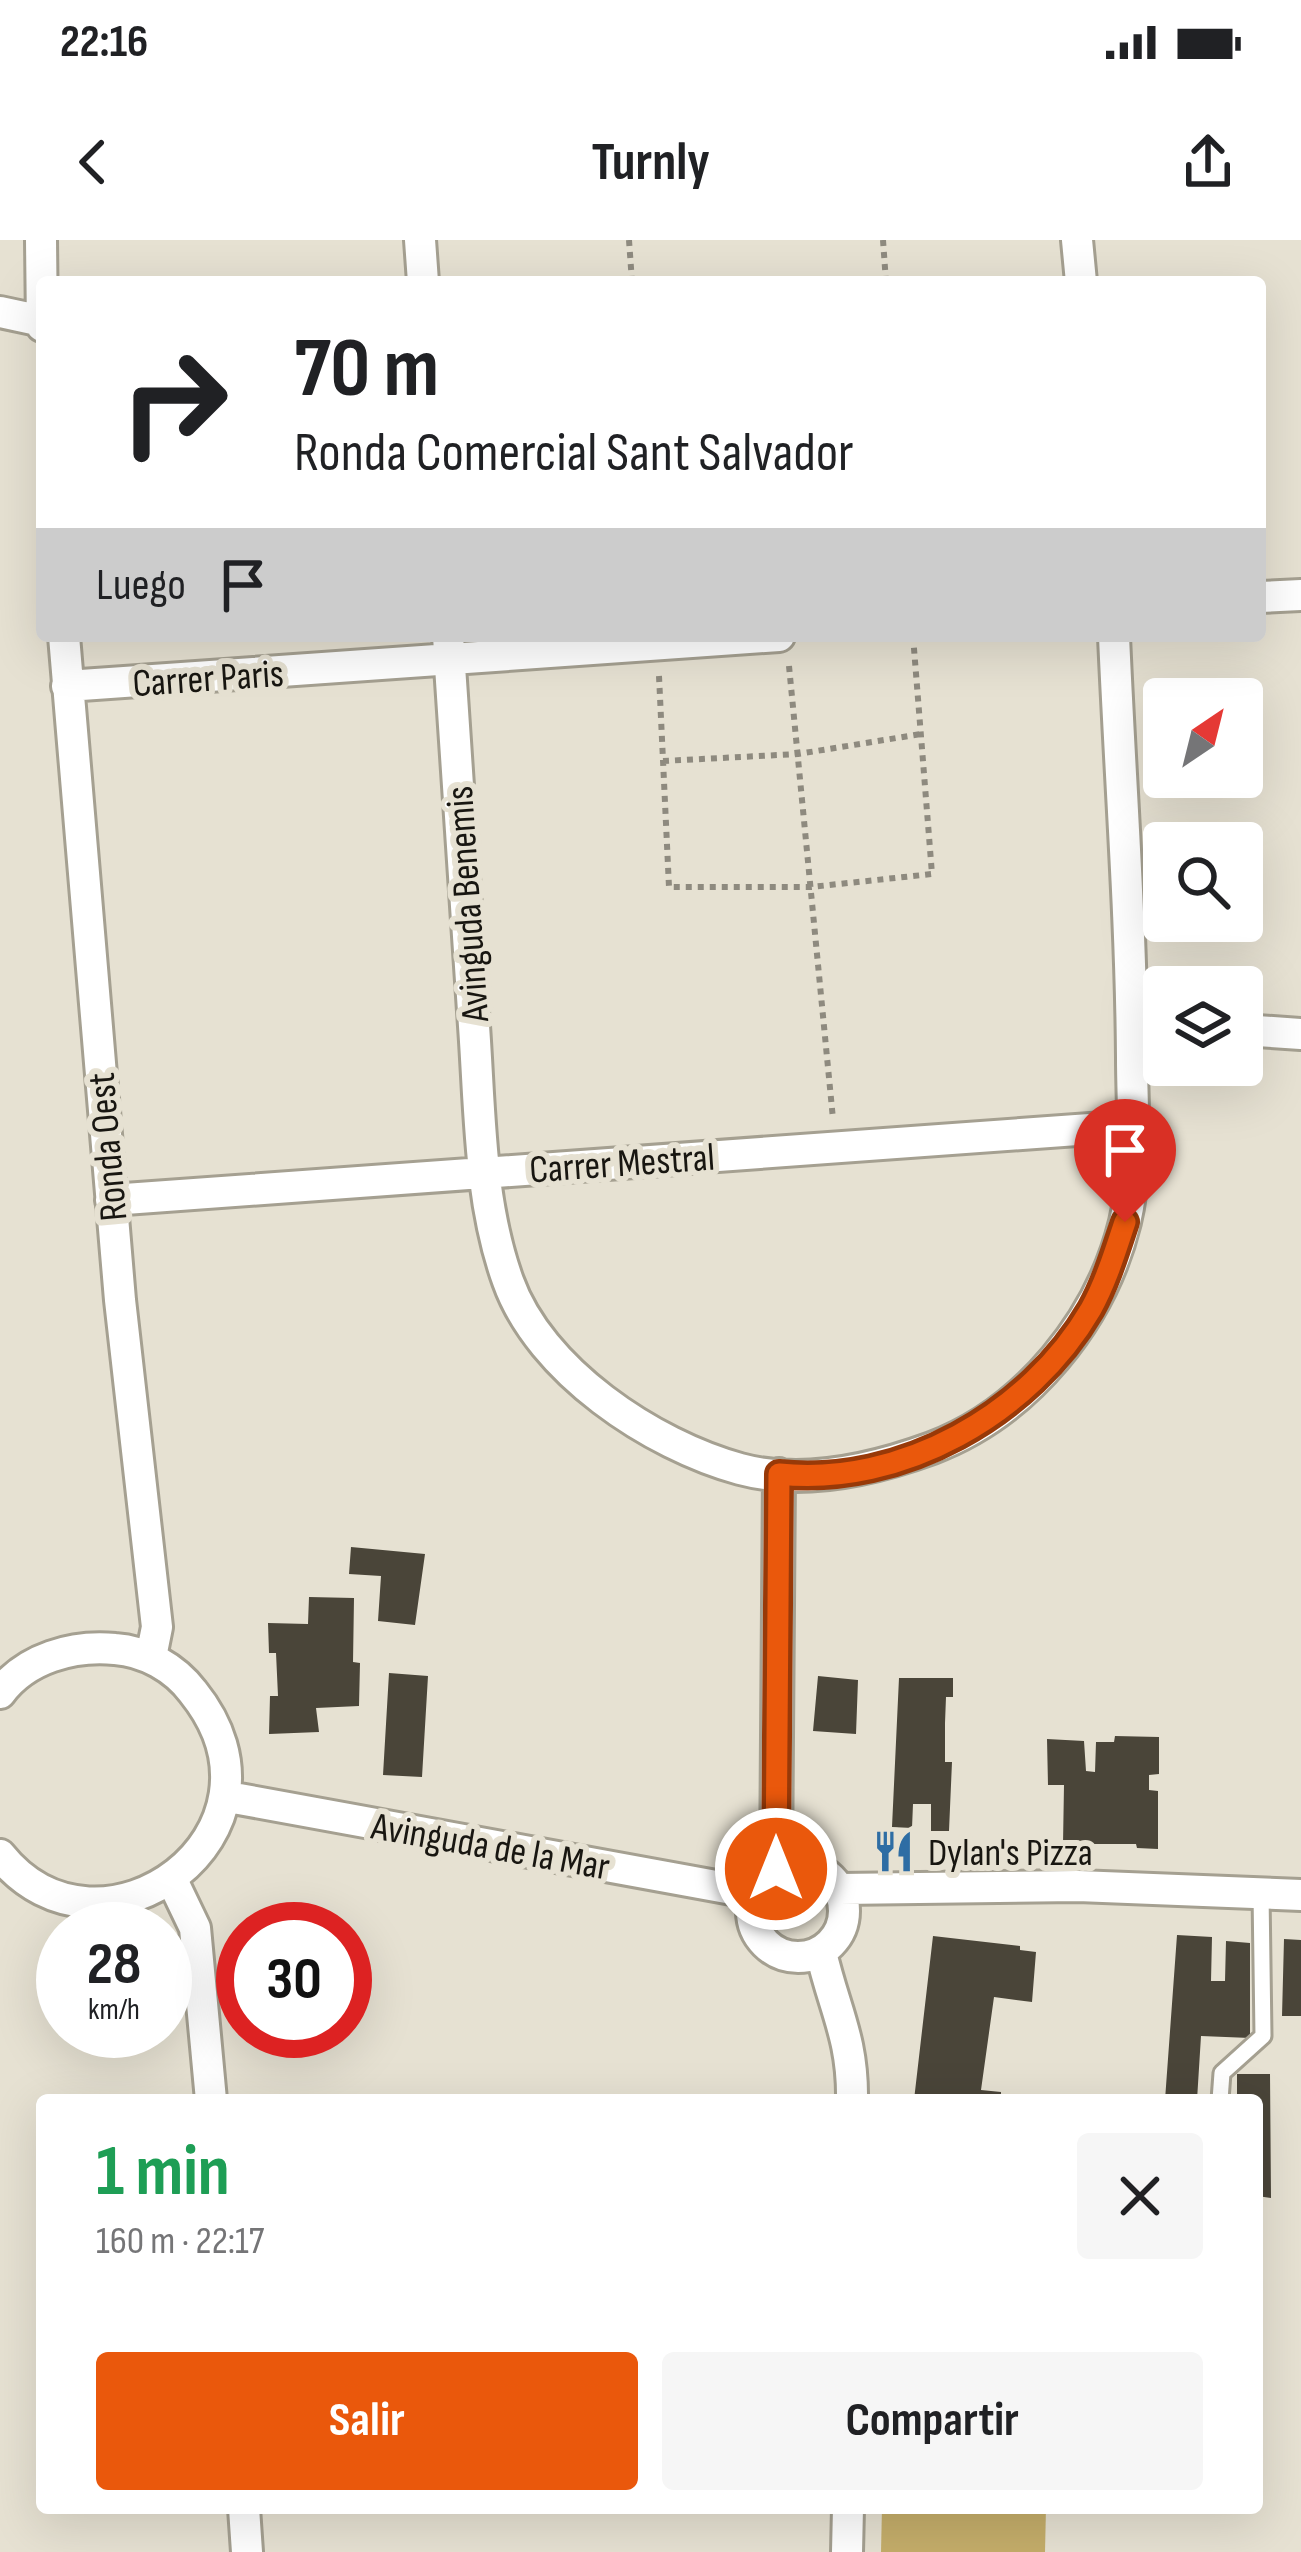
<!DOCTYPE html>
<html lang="es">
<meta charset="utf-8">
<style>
:root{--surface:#fff;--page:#f6f6f6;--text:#202124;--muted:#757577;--accent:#ea580c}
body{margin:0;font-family:"Sofia Sans Condensed",sans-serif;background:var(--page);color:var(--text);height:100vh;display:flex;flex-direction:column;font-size:45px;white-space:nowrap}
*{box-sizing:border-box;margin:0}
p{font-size:39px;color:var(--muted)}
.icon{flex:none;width:66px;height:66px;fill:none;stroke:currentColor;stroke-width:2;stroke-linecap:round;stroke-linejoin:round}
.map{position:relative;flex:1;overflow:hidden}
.details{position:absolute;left:36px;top:1854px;width:1227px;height:420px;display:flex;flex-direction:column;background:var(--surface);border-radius:12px;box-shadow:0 12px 48px #0002}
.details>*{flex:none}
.top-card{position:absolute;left:36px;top:36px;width:1230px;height:366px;border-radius:12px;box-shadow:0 12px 48px #0002;background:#fff;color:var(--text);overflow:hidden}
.needle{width:78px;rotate:35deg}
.controls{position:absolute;left:1143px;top:438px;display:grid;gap:24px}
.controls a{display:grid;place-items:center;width:120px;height:120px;border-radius:12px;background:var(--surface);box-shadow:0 12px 48px #0002;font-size:60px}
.speed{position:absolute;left:36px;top:1662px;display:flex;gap:24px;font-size:60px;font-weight:700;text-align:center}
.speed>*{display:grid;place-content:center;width:156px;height:156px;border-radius:50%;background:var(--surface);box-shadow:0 12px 48px #0002;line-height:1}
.speed small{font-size:30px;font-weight:400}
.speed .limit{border:18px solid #d22;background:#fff;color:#111}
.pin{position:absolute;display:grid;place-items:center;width:102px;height:102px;color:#fff;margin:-123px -51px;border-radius:50% 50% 50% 0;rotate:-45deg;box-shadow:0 0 12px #0007}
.pin .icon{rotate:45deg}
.me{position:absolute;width:132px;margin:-66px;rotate:0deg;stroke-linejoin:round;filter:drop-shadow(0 0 9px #0008)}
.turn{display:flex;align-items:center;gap:42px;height:252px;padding:0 60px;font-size:54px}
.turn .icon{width:156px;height:156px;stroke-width:2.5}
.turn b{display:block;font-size:84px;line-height:102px}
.then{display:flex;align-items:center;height:114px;padding:0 60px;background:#0003;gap:24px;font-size:45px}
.round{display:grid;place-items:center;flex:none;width:126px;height:126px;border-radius:12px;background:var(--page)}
.overview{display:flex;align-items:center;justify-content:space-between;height:204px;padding:0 60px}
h1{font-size:72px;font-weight:700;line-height:90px;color:#1e9e55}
.cta{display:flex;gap:24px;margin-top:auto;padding:24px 60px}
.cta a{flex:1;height:138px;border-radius:12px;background:var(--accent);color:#fff;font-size:48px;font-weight:700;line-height:138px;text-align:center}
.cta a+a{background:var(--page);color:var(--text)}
.status{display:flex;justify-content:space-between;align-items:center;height:84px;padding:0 60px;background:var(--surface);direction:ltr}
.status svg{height:33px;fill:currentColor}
header{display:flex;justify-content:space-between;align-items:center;height:156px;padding:0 60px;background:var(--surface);font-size:54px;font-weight:700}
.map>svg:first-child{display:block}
.green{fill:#c4ad6a}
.building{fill:#4a4539}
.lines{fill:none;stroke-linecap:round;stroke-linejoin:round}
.lane-casing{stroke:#a5a091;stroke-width:21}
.street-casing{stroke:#a5a091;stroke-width:36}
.path{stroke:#8e8a7f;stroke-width:6;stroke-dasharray:6 6;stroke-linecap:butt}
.lane{stroke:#fff;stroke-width:15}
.street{stroke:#fff;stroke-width:30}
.route-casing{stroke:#983908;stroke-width:30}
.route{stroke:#ea580c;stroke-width:21}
.labels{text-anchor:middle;stroke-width:12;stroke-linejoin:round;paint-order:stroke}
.street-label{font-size:39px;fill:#181611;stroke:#e6e1d2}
.poi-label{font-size:39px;fill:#181611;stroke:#e6e1d2;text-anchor:start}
</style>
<div class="status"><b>22:16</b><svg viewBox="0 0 49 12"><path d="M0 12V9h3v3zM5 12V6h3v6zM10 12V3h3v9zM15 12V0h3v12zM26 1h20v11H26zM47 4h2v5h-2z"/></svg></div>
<header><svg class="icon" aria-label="back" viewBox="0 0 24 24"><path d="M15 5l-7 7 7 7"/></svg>Turnly<svg class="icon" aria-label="share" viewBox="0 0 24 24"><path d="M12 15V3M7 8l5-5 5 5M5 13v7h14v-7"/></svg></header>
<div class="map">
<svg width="1301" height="2312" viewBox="0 0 1301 2312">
<rect width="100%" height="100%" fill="#e6e1d2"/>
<path class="green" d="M882,2268H1046L1045,2312H881Z"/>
<path class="building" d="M351,1307L425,1314L415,1385L378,1381L381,1336L349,1334Z
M309,1357L354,1358L353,1422L360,1423L359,1466L316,1468L319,1492L269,1494L270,1456H278L276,1413H269L268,1383L308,1384Z
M389,1433L428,1436L422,1537L383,1535Z
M818,1436L858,1440L856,1494L813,1491Z
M899,1438H953V1457H946L945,1483V1522H952L949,1591H931V1564H913L912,1588L892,1587Z
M1115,1496L1159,1497V1534L1149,1535V1550L1158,1551V1609L1137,1608L1136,1604H1063L1064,1545H1048L1047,1499L1084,1501L1086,1531L1095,1532L1096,1502H1114Z
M1177,1695L1212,1697L1211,1741H1225L1226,1701L1250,1703V1798L1201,1796L1197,1860H1165Z
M933,1696L1020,1706V1710L1036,1712L1032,1762L994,1757L981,1850L1001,1852V1860H914Z
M1284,1699L1301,1700V1776H1282Z
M1237,1834H1270L1271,1958L1257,1956V1860H1237Z"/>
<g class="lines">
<defs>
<path id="lane" d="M1220,1860L1222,1833L1263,1796L1261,1653"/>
<path id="street" d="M41,0L42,86
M420,0L423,42
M1077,0L1081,42
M0,72L42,81
M1260,357L1301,355
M64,396L120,1060L157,1387L151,1417
M448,396C457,526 465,656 474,786C480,870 479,961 508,1041C540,1131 652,1205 740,1229C803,1246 872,1230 932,1208C1027,1172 1101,1080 1125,982C1138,928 1132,872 1132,818C1131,677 1120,536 1114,396
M67,446L779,396
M1242,790L1301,794
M111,960L1132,886
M0,1453C26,1418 73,1405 115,1409C145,1411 175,1428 193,1452C306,1592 101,1741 0,1615
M228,1557L754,1653
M752 1671a46 46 0 1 1 92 0a46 46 0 1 1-92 0Z
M776,1629L779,1234
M172,1640L195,1688L211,1860
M840,1649L1078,1646L1301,1655
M821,1712C834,1769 853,1798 852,1860
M244,2268L247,2312
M847,2312L848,2268"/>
</defs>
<use href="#lane" class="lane-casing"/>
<use href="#street" class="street-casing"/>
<path class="path" d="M629,0L632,42
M883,0L886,42
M789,426L833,879
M659,436L669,647H811L932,634L913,396
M663,521L798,514L921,494"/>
<use href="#lane" class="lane"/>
<use href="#street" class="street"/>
</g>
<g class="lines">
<defs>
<path id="route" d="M776,1629L779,1234C901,1247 1030,1174 1091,1069C1106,1042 1115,1012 1125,982"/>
</defs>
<use href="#route" class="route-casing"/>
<use href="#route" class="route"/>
</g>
<defs>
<symbol id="restaurant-bare" viewBox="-9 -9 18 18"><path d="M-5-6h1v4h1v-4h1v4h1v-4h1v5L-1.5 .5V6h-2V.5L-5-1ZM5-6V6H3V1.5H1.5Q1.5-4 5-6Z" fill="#2e6da4" stroke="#e6e1d2" stroke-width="2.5" paint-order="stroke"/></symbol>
</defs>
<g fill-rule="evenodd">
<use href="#restaurant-bare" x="864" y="1582" width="59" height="59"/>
</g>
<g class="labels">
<g class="street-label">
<text transform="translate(208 437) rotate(-4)" y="14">Carrer Paris</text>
<text transform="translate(466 664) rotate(-94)" y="14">Avinguda Benemis</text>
<text transform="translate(106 907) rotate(-95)" y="14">Ronda Oest</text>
<text transform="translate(622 922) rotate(-4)" y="14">Carrer Mestral</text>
<text transform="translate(491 1605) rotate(10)" y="14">Avinguda de la Mar</text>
</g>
<g class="poi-label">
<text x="928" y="1625">Dylan's Pizza</text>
</g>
</g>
</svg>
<div class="controls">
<a><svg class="needle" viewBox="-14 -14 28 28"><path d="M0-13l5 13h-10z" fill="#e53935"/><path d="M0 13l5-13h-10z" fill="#757577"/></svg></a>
<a><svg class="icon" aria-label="search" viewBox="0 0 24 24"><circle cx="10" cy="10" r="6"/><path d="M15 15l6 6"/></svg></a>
<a><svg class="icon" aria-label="layers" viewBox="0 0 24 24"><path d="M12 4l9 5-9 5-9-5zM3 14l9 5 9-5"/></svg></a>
</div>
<div class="speed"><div>28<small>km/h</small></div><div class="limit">30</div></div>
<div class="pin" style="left:1125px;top:982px;background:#d93025"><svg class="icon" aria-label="arrive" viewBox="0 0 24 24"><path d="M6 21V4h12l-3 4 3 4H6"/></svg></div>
<svg class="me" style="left:776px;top:1629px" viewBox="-20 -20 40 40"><circle r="17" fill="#ea580c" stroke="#fff" stroke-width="3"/><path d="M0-11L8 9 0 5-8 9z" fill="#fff"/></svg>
<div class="top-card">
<div class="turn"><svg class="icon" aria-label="right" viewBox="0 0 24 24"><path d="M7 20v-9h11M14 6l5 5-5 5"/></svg><div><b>70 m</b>Ronda Comercial Sant Salvador</div></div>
<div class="then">Luego<svg class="icon" aria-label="arrive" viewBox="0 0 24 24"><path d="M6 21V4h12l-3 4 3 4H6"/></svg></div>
</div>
<section class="details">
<div class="overview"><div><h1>1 min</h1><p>160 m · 22:17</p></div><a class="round"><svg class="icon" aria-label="close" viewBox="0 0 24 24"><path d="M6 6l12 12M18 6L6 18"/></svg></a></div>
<div class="cta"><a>Salir</a><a>Compartir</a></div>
</section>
</div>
